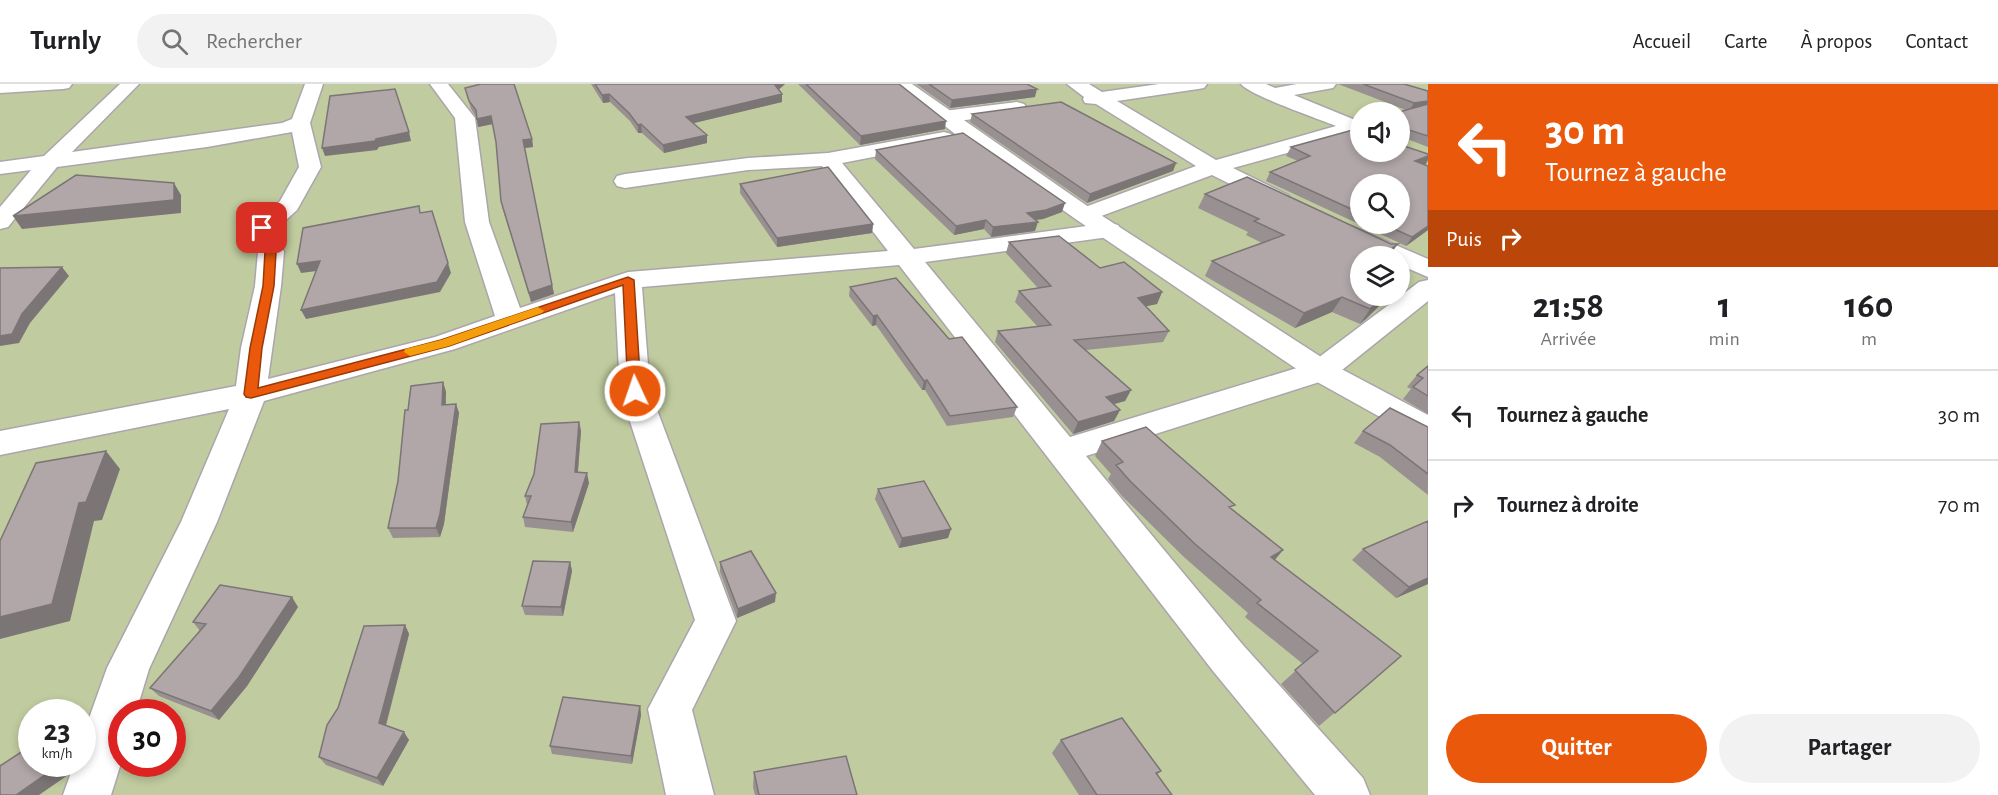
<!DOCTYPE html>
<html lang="fr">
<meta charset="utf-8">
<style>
:root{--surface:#fff;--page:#f2f2f2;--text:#202124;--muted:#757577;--line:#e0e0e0;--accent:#ea580c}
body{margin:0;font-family:"Alegreya Sans",sans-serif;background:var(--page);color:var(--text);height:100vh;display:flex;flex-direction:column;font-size:22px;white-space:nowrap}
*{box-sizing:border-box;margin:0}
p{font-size:20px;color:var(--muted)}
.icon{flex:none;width:33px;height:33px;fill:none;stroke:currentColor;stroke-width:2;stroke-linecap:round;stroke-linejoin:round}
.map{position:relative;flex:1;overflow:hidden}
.side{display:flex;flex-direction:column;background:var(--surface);width:570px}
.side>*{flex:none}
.top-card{background:#ea580c;color:#fff;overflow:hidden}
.controls{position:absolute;left:1350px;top:18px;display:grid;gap:12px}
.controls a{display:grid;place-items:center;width:60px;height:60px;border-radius:50%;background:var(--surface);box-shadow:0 3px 9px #0003;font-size:30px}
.speed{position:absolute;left:18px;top:615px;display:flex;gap:12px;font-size:30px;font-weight:700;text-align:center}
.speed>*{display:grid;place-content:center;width:78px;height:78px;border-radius:50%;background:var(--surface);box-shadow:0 3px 9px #0003;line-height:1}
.speed small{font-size:15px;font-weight:400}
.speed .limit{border:9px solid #d22;background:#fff;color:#111}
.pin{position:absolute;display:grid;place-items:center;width:51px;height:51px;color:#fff;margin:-26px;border-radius:12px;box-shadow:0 3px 9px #0006}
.me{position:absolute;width:66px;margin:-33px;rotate:357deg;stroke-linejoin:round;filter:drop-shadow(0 0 4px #0008)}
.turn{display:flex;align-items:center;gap:21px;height:126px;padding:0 18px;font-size:27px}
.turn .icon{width:78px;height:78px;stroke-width:2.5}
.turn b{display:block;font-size:42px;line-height:51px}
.then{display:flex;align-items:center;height:57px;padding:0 18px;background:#0003;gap:12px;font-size:22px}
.eta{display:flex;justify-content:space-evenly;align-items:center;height:102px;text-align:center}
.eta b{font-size:36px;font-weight:700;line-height:42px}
.button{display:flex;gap:12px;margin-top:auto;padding:12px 18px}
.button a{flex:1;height:69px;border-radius:36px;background:var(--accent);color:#fff;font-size:24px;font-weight:700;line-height:69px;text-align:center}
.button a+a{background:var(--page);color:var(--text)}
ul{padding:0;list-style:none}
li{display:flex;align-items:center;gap:18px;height:90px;padding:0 18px;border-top:2px solid var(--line)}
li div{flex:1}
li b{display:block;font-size:22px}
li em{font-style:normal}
header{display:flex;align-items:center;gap:36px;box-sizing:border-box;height:84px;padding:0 30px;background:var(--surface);border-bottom:2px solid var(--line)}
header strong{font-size:28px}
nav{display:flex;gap:33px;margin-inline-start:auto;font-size:21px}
.search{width:420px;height:54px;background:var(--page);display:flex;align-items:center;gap:15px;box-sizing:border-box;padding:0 21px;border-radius:33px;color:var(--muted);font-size:22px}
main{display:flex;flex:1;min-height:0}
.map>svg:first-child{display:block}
.green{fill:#c0cb9f;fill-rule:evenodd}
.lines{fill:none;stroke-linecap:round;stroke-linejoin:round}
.minor-casing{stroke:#aca5ac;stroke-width:3}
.tertiary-casing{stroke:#aca5ac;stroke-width:3}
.minor{fill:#fff;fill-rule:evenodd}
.tertiary{fill:#fff;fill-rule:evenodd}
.wall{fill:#989091;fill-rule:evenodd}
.shaded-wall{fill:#7c7576}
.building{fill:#b1a7a9;stroke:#7c7576;stroke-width:1.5}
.route{fill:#ea580c;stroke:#983908;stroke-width:1.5}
.slow{fill:#f59e0b}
</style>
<header>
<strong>Turnly</strong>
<div class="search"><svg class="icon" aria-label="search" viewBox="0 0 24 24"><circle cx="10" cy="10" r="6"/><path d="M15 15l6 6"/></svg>Rechercher</div>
<nav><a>Accueil</a><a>Carte</a><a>À propos</a><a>Contact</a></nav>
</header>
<main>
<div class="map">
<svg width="1428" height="711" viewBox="0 0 1428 711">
<rect width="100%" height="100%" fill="#e6dee6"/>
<path class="green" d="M0,0H1428V711H0ZM1360,28H1400V68H1360ZM1360,100H1400V140H1360ZM1360,172H1400V212H1360ZM32,628H82V680H32ZM122,628H172V680H122Z"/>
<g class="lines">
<defs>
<path id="minor" d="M0,0H72L69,4L63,5L0,9Z
M120,0H139L72,68L282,39L292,35L305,0H323L310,39L321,83L297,126L275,146L284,168L281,202L268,295L435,253L495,232L465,138L455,34L430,0H448L475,34L489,138L520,224L628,188L888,167L822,82L748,86L625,104L617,102L614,97L617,92L625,90L748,74L828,69L944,48L951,50L954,54L951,58L842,79L914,165L1109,139L1118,141L1121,146L1118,151L1109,153L925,178L1070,353L1310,280L1419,198L1428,196V217L1332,294L1086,372L1243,561L1363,694L1370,711H1315L1213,587L899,181L642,203L650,307L736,537L692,626L714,711H666L648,625L695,536L620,307L615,209L455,265L264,317L217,438L149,585L136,628H122V676L111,711H63L74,680H82V654L107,584L181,438L229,325L0,371V347L236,302L241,264L255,202L258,168L250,144L280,117L299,83L292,48L207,63L57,83L8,143L0,145V123L31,86L0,90V78L44,72Z
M1067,0H1089L1102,8L1159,0H1207L1204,4L1198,5L1117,17L1216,76L1336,42C1319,35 1249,11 1241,0H1266L1275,4L1297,0H1336L1333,4L1294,11L1360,38V51L1355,50L1233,84L1288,111L1291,116L1288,121L1280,123L1272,121L1212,91L1085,138L1077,136L1073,131L1077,126L1196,82L1096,20L1085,19L1083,15L1084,13Z
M1017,18L1024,20L1027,24L1024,28L944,39L937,37L934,33L937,29L944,27Z
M1351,142L1428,175V193L1400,181V172H1381L1342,154L1339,149L1342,144Z"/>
<path id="tertiary" d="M891,0H912L1093,126L1332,280L1428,331V356L1416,353L1310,294L1077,136L959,53Z"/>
</defs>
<use href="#minor" class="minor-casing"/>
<use href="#tertiary" class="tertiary-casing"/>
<use href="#minor" class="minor"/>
<use href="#tertiary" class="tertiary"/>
</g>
<path class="wall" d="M591,0H785L779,5L782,18L693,39L707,51V59L664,69L642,49H638L630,37L610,18L603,19Z
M798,0H899L945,45L860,61Z
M916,0H1027L1035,13L950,24Z
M1338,0H1404L1428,7V63L1402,53L1401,61L1428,72V76L1424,80L1428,82V146L1406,162L1266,97L1270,88L1298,77L1286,72L1291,63L1360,68L1406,26ZM1360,100L1400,140H1360Z
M465,4L532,55L533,63L524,64L554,210L531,218L503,126L501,117L496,58L493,40L478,43L476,33L471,25Z
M972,30L1176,79L1173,87L1087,119L970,38Z
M876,66L1062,128L1043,135L1036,136L1035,147L991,153L984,145L954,151L875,75Z
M740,100L873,140L872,149L777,163L740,109Z
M1205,110L1360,172L1389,212L1366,235L1360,240L1332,228L1295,244L1205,192L1212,177L1262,159L1246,151L1248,148L1198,124Z
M1009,158L1100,184L1162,208L1157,220L1146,222L1169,247L1163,258L1086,266L1131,306L1125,317L1114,320L1120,326L1114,337L1073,350L995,258L998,247L1037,242L1015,218L1019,207L1038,204L1006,169Z
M850,203L949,255L1017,323L1013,333L947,342L925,306H922L876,241L872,242L849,212Z
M1428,282V330L1403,315L1411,305L1407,303L1417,291Z
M443,298L446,308V321L456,320L459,329L444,440L440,453L393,454L388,444L398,397L408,326Z
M579,338L581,347L578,388L589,399L573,448L525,443L523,433L527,421L525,412Z
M1428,343V411L1380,373L1354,359L1363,347Z
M1102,357L1232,425L1283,466L1275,476L1401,572L1319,642L1281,600L1303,580L1245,533L1248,529L1185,474L1122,412L1108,395L1111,390L1095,372Z
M878,405L951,445L948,454L899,464L875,415Z
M1363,465L1428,500L1396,514L1352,476Z
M570,478L572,487L563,532L525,531L522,522Z
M720,478L775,518L737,534L720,488Z
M298,523L247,602L219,636L159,612L150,604L200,547L193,538Z
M405,541L409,550L386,642L409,656L383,702L326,681L319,673Z
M640,622L641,631L632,680L552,670L550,662Z
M1061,656L1161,687L1157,691L1172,711H1079L1052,669Z
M754,688L857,711H755L753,703Z"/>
<path class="shaded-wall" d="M776,0H785L775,9Z
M1037,5L1035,13L950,24L952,16Z
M609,10L610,18L603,19L602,11Z
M782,10V18L686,41V33Z
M1428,17V24L1409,27L1414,19Z
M491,32L493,40L478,43L477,35Z
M946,37L945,45L860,61L861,52Z
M641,40L642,49H638V41Z
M409,48L411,57L379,63L377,66L325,72L322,64Z
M707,51V59L664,69L663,61Z
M532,55L533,63L524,64L523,56Z
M1428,72V76L1426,80L1409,85L1415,77Z
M1176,79L1173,87L1087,119L1090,110Z
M174,99L181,111V129L22,145L13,132Z
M1065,119L1062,128L1043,135L1024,137L1027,129Z
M986,136L984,145L954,151L956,142Z
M1038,138L1035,147L991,153L993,143Z
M873,140L872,149L777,163V154Z
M1428,142V146L1406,162L1412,153Z
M1398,160L1389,172H1380Z
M320,177L324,186L301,189L297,180Z
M448,179L451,189L440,208L306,235L301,226Z
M62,183L69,192L30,239L19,259L0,262V252L22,230Z
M552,201L554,210L531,218L529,209Z
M1162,208L1157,220L1133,225L1138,214Z
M1385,212H1389L1366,235L1360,240L1370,225Z
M1342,213L1332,228L1295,244L1304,229Z
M877,231L876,241L872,242L873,232Z
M927,296L925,306H922L924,297Z
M443,298L446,308L445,331L442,321Z
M1131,306L1125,317L1100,324L1106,313Z
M456,320L459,329L444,440L440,453L436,444Z
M1120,326L1114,337L1073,350L1078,338Z
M579,338L581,347L577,398L575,388Z
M106,367L120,385L102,436L94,437L70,537L0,555V533L79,419Z
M587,389L589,399L573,448L571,438Z
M951,445L948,454L899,464L902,454Z
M1283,466L1271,480V473Z
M570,478L572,487L563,532L561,523Z
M1428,494V500L1396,514L1409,503Z
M776,509L775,518L737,534L738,525Z
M292,513L298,523L247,602L219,636L211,627Z
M405,541L409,550L384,648L379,639Z
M640,622L641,631L632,680L631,672Z
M404,648L409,656L383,702L377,694Z
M58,680H72L68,691L39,711H16Z"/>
<path class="building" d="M481,0H514L532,55L523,56L552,201L529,209L501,117L496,58L491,32L477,35L476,26L469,17L465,4Z
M595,0H776L775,1L782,10L686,33L707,51L663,61L641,40L638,41L629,29L609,10L602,11Z
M806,0H899L946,37L861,52Z
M929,0H1027L1037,5L952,16Z
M1363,0H1404L1428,7V17L1414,19Z
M395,5L409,48L376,55L375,57L322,64L330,12Z
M1061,18L1176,79L1090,110L972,30Z
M1428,20V52L1406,45L1403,46L1401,61L1428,70V72L1415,77L1428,82V142L1412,153L1383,140H1400V100H1360V129L1270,88L1310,72L1291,63L1360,44V68H1400V28H1399Z
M963,49L1065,119L1046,126L1027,129L1038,138L993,143L986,136L956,142L876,66Z
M828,83L873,140L777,154L740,100Z
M76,91L174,99V116L13,132Z
M1247,93L1391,160H1398L1380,172H1360V212H1385L1370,225L1342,213L1304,229L1212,177L1284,151L1254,137L1259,135L1205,110Z
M419,122L420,129L432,127L448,179L437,198L301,226L320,177L297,180L303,144Z
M1059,152L1100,184L1124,178L1162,208L1138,214L1169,247L1074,256L1131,306L1106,313L1120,326L1078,338L998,247L1051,241L1019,207L1051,202L1009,158Z
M62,183L22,230L12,250L0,252V184Z
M896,194L949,255L962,253L1017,323L950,332L927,296L924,297L877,231L873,232L850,203Z
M1428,282V312L1413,303L1423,294L1417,291Z
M443,298L442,321L456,320L440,430L436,444H388L398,397L405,326H408L411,302Z
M1390,324L1428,343V390L1390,361L1363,347Z
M579,338L575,388L587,389L571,438L523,433L531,412H525L534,390L541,340Z
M1146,343L1235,421L1229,423L1283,466L1271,473L1401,572L1335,629L1295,586L1318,567L1257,519L1261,516L1195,460L1130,397L1116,381L1123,378L1102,357Z
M106,367L86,418L79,419L52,520L0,533V457L36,379Z
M924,397L951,445L902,454L878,405Z
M1428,437V494L1409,503L1363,465Z
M751,467L776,509L738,525L720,478Z
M533,477L570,478L561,523L522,522Z
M220,501L292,513L239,593L211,627L150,604L206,540L193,538Z
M405,541L379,639L404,648L377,694L319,673L327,641L338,624L364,542Z
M563,613L640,622L631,672L550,662Z
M1122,634L1161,687L1156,689L1172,711H1097L1061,656Z
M32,661V680H58L56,683L16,711H0V682Z
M846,672L857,711H759L754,688Z"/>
<path class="route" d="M258,142L267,144L276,168L274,202L262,264L258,304L441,256L628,193L634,196L641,307L635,311L628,307L623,201L449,262L251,314L246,313L244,310L250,264L263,202L265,168L257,144Z"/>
<path class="slow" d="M538,223L544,227L542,229L449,262L410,272L404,268L405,265L441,256Z"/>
</svg>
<div class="controls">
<a><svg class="icon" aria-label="sound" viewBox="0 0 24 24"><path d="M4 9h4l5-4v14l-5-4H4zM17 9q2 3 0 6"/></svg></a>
<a><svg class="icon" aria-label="search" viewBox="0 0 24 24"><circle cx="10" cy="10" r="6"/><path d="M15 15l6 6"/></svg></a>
<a><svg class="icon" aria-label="layers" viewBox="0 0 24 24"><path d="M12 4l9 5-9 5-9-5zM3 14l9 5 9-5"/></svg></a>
</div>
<div class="speed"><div>23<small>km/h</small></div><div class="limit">30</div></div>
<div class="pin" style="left:262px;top:144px;background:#d93025"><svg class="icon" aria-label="arrive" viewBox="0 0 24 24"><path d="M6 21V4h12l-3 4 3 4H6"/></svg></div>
<svg class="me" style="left:635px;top:307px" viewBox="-20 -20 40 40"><circle r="17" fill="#ea580c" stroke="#fff" stroke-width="3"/><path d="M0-11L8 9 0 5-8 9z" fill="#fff"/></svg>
</div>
<section class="side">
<div class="top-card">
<div class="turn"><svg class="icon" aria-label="left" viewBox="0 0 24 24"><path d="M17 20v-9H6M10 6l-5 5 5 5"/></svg><div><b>30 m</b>Tournez à gauche</div></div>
<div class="then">Puis<svg class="icon" aria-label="right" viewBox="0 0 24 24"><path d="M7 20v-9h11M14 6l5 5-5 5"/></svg></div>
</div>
<div class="eta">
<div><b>21:58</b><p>Arrivée</p></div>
<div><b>1</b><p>min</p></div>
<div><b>160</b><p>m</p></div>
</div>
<ul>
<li><svg class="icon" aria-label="left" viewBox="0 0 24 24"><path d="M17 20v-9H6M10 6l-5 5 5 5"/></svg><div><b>Tournez à gauche</b></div><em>30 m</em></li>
<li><svg class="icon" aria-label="right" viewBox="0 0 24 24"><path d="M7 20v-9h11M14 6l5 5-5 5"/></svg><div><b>Tournez à droite</b></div><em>70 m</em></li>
</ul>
<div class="button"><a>Quitter</a><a>Partager</a></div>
</section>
</main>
